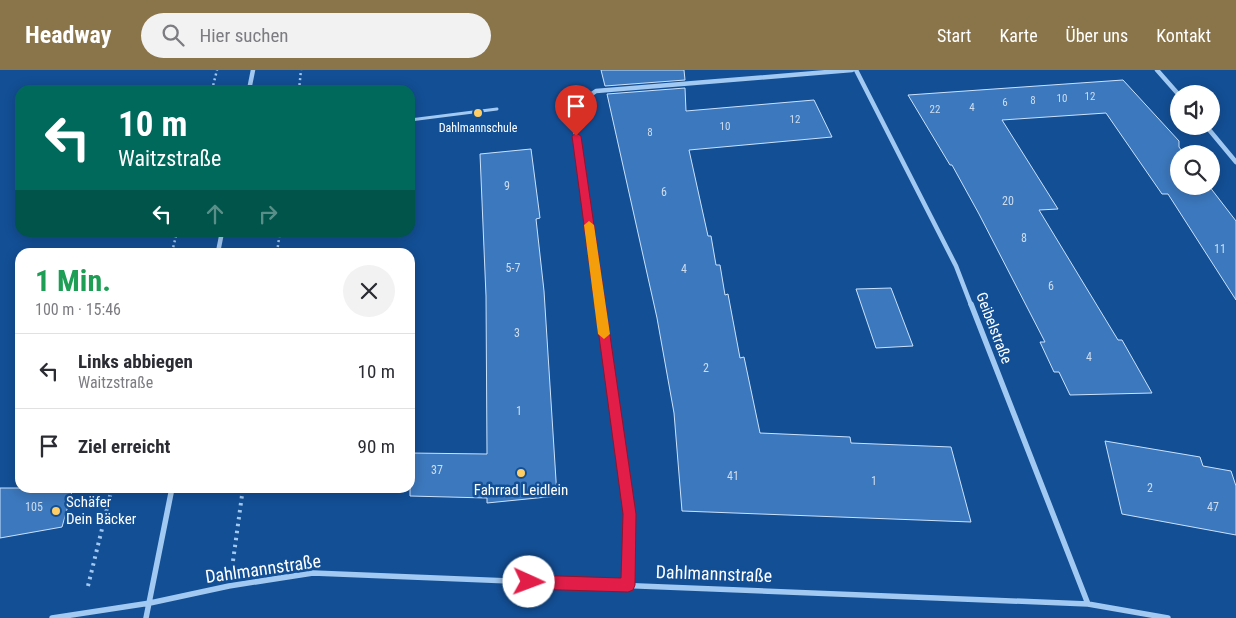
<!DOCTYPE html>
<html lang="de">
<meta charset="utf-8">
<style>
:root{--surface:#fff;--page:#f2f2f3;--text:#2b2b33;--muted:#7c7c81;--line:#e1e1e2;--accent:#8a7449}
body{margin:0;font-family:"Roboto Condensed",sans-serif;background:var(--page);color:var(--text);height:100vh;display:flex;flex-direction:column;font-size:19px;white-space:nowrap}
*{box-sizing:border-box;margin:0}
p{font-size:16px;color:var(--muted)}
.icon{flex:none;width:28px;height:28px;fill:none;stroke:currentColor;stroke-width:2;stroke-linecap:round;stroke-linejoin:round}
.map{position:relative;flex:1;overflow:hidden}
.panel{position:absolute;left:15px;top:178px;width:400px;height:245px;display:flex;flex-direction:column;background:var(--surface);border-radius:15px;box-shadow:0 2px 12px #0003}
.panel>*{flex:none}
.hud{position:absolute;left:15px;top:15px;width:400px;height:152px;border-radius:15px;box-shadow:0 2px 12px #0003;background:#00695c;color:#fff;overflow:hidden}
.fabs{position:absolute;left:1170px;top:15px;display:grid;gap:10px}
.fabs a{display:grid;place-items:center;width:50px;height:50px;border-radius:50%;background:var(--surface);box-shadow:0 2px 12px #0003;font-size:25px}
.pin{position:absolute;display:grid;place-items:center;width:42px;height:42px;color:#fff;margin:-51px -21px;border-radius:50% 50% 50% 0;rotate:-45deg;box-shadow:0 0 5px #0007}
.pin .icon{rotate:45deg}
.me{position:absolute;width:55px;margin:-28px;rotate:92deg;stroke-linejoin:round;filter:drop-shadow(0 0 4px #0008)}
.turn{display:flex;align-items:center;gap:18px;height:105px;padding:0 20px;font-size:22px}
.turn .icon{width:65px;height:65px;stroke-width:2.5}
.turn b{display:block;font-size:35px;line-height:42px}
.lanes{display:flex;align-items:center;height:48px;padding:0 20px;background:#0003;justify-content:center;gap:25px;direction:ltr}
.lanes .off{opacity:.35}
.round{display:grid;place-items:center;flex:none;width:52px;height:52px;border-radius:26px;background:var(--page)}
.summary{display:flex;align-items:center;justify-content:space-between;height:85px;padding:0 20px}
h1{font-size:30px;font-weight:700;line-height:38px;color:#1e9e55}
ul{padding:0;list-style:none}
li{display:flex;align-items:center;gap:15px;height:75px;padding:0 20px;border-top:1px solid var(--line)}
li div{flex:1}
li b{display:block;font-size:19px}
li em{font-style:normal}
header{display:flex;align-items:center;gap:30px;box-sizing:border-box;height:70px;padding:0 25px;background:var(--accent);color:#fff}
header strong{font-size:24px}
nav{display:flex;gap:28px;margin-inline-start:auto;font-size:18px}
.search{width:350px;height:45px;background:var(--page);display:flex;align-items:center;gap:12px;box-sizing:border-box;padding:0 18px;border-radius:28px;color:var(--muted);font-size:19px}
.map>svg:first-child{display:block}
.building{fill:#3c78bd;stroke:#cae2fd}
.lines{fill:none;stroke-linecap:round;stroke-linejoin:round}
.path-far1{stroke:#a2c9f2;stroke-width:2.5;stroke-dasharray:2 3;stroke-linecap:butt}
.path{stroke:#a2c9f2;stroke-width:4;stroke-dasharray:2.5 4.5;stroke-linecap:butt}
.service{stroke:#a2c9f2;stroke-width:3}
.minor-far1{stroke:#a2c9f2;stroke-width:4.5}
.minor{stroke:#a2c9f2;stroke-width:5.5}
.route{fill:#e11d48;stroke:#92132f}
.slow{fill:#f59e0b}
.poi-dot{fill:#ffce64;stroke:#134f95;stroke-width:2}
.labels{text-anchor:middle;stroke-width:5;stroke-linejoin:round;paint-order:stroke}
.far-number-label{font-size:11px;fill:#ceddee}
.far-poi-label{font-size:12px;fill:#fff;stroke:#134f95}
.number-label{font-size:12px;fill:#ceddee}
.street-label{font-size:15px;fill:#fff;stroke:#134f95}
.poi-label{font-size:15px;fill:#fff;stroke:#134f95}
.near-street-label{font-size:18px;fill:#fff;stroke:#134f95}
</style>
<header>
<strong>Headway</strong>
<div class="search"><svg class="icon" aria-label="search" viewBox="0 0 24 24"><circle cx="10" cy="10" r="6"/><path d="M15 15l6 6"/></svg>Hier suchen</div>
<nav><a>Start</a><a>Karte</a><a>Über uns</a><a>Kontakt</a></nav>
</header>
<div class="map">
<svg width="1236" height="548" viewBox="0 0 1236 548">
<rect width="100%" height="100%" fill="#134f95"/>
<path class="building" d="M601,0H684L685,10L605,16Z
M1123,10L1179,71V77L1184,84H1179V116H1209L1236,151V230L1168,124H1162L1106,43L1002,50L1058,139L1039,140L1118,270H1122L1152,323L1070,325L1059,302H1054L1040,272H1045L979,144L952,95H950L908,25Z
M685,18L686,41L814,30L832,67L689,80L708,166H711L716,195H720L725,225L728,224L740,288L744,287L760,363L850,367L851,373L951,377L971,452L682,441L674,343L657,248L607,24Z
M531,79L540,148L536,149L544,221L557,426L487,433V428L410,426V383L487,384L486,226L480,84Z
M891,218L913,276L876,278L856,219Z
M1105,371L1200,387L1203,396L1231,401L1236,416V465L1122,444Z
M0,418H73L62,457L0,468Z"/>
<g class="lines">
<path class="path-far1" d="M273,19L299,16
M212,20L217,0
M299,20L301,0
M172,182L177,162
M277,182L280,162"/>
<path class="path" d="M233,491L243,418
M88,516L112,418"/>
<path class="service" d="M410,50L497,39"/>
<path class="minor-far1" d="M856,0L956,196L971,235
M1157,0L1179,25
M249,20L253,0
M1206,56L1236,92
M218,182L222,162
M600,235L572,38L596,21L852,0"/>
<path class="minor" d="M599,234L629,444L628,515
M971,234L1088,534
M52,548L150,533L229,516L313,503L1088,534L1168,548
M146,548L172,418"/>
</g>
<path class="route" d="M576,63L581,66L636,444L635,515L633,520L628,522L529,519L524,517L522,512L524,507L529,505L621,508L623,444L572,66Z"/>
<path class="slow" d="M589,151L594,155L610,264L604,269L598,264L584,155Z"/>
<g class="poi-dot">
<circle cx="478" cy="43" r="5"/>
<circle cx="521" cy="403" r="5"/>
<circle cx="56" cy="441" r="5"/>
</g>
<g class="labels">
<g class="far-number-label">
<text x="1090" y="30">12</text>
<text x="1062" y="32">10</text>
<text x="1033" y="34">8</text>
<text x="1005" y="36">6</text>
<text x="972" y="41">4</text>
<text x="935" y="43">22</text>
<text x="795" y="53">12</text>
<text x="725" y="60">10</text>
<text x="650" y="66">8</text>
</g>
<g class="far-poi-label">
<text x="478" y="62">Dahlmannschule</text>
</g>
<g class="number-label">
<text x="507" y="120">9</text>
<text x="664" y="126">6</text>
<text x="1008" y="135">20</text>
<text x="1024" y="172">8</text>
<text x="1220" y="183">11</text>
<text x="513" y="202">5-7</text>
<text x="684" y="203">4</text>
<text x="1051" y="220">6</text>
<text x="517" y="267">3</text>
<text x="1089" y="291">4</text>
<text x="706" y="302">2</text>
<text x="519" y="345">1</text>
<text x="437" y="404">37</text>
<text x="733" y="410">41</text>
<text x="874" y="415">1</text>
<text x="1150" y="422">2</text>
<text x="34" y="441">105</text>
<text x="1213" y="441">47</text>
</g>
<g class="street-label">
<text transform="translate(994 258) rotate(69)" y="5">Geibelstraße</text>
</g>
<g class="poi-label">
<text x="521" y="425">Fahrrad Leidlein</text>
<text x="66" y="437" text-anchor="start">Schäfer<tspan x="66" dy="17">Dein Bäcker</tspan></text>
</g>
<g class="near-street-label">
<text transform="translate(263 499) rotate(-8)" y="6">Dahlmannstraße</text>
<text transform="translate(714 504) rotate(2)" y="6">Dahlmannstraße</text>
</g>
</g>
</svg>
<div class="fabs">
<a><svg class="icon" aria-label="sound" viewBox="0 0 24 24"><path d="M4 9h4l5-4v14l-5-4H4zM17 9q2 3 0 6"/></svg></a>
<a><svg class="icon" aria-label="search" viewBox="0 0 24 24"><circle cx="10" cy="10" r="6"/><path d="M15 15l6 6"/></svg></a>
</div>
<div class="pin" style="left:576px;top:66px;background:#d93025"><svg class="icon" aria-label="arrive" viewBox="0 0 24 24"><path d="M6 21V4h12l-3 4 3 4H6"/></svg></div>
<svg class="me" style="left:529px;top:512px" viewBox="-20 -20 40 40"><circle r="19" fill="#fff"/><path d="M0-13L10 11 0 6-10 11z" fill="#e11d48"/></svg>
<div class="hud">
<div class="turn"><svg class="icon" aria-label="left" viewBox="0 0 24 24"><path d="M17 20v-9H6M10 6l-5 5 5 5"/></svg><div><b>10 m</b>Waitzstraße</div></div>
<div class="lanes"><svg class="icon" aria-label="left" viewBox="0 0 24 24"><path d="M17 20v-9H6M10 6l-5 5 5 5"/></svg><svg class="icon off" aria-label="ahead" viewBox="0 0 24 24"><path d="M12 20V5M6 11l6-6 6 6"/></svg><svg class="icon off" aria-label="right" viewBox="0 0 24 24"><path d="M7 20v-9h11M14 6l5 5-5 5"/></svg></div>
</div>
<section class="panel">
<div class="summary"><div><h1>1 Min.</h1><p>100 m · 15:46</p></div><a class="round"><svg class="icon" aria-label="close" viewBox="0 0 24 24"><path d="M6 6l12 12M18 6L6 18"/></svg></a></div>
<ul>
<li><svg class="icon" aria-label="left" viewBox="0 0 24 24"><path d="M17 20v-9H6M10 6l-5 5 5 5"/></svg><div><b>Links abbiegen</b><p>Waitzstraße</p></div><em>10 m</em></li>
<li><svg class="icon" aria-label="arrive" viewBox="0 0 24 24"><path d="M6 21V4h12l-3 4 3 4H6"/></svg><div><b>Ziel erreicht</b></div><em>90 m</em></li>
</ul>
</section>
</div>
